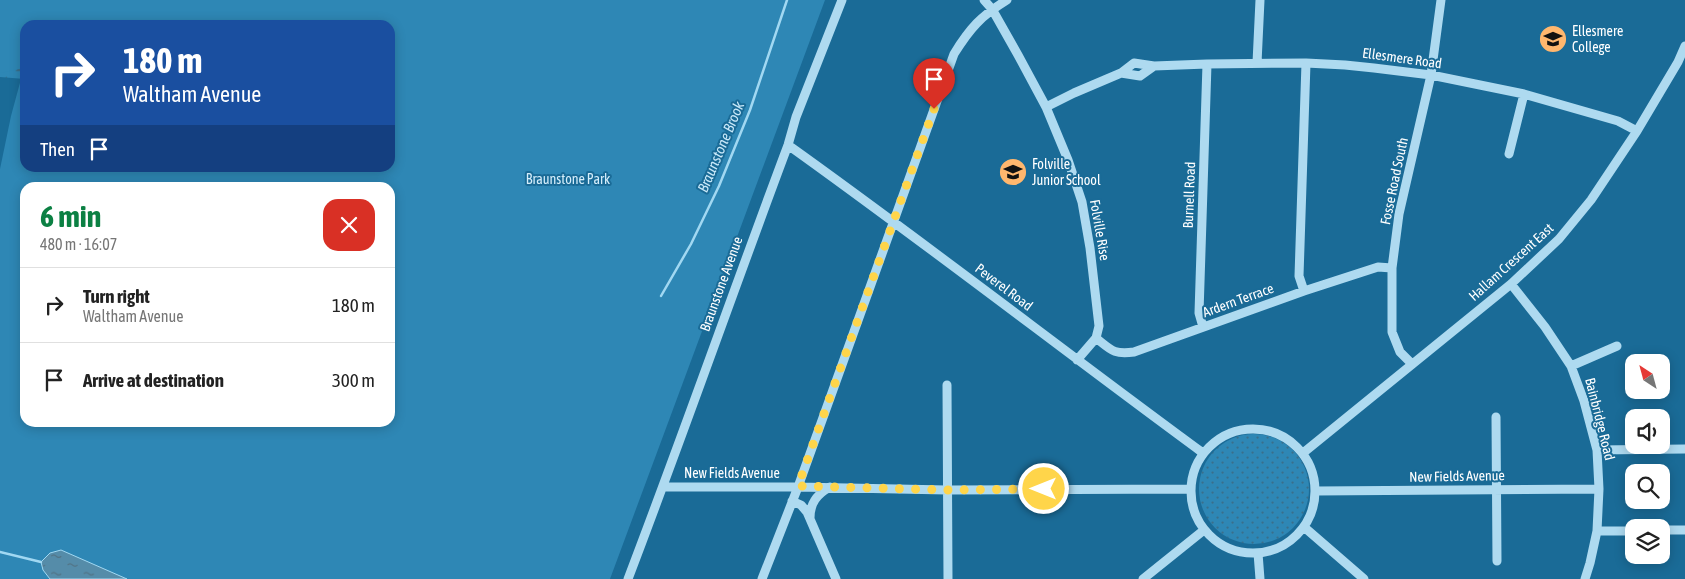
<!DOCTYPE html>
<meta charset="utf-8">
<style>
:root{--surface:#fff;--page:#f2f2f2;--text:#222;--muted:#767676;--line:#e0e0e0;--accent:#0b8043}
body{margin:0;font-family:"Asap Condensed",sans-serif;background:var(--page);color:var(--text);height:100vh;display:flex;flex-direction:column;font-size:19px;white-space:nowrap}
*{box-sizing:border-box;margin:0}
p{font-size:16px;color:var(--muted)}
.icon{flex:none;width:28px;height:28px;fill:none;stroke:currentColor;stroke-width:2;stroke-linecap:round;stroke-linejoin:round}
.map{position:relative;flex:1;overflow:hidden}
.panel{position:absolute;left:20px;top:182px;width:375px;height:245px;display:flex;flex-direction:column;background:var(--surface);border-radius:15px;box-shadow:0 2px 12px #0003}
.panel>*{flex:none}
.hud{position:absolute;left:20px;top:20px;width:375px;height:152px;border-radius:15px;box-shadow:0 2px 12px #0003;background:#1a4fa0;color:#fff;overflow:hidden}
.needle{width:32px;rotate:324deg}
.fabs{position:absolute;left:1625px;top:354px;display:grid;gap:10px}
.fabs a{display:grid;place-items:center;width:45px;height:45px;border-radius:10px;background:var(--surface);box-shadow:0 2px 12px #0003;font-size:25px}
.pin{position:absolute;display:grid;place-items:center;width:42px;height:42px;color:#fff;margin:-51px -21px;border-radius:50% 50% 50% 0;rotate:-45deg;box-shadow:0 0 5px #0007}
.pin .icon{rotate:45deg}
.me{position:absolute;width:55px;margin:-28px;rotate:270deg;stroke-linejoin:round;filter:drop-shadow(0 0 4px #0008)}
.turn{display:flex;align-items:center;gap:18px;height:105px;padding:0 20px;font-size:22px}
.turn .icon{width:65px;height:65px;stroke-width:2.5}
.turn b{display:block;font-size:35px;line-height:42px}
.then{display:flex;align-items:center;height:48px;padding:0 20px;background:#0003;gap:10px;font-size:19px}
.round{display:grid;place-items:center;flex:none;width:52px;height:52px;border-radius:15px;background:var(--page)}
.head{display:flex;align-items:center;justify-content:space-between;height:85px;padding:0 20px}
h1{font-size:30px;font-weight:700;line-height:38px;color:var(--accent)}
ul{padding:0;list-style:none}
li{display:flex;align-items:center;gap:15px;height:75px;padding:0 20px;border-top:1px solid var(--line)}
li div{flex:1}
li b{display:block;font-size:19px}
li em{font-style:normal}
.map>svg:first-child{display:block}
.grass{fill:url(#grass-dots)}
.forest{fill:url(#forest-firs)}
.park{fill:#2e87b5;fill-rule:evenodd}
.water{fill:url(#water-ripples);stroke:#a1d8f2}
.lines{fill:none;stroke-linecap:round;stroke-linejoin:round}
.stream{stroke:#a1d8f2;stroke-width:2.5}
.minor{stroke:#aedaf0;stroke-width:9}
.route{stroke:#ffd54a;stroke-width:9;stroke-dasharray:0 16.2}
.labels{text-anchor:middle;stroke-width:4;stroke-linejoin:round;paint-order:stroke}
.poi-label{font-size:14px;fill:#fff;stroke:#1a6b97;text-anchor:start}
.street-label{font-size:14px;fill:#fff;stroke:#1a6b97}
.park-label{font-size:14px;fill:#d5eefb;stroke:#1a6b97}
.water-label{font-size:15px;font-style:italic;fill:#c9e9f9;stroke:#1a6b97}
</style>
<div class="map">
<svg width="1685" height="579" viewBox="0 0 1685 579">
<defs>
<pattern id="grass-dots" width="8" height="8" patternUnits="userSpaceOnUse" patternTransform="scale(1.25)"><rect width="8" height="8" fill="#2e87b5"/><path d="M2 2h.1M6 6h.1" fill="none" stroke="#3a6f8b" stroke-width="1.8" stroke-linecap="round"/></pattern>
<pattern id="forest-firs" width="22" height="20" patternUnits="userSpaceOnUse" patternTransform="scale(1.25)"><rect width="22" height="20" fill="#2e87b5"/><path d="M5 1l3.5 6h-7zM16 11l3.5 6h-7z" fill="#3a6f8b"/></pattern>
<pattern id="water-ripples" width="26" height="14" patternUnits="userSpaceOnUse" patternTransform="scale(1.25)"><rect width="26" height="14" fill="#558ca9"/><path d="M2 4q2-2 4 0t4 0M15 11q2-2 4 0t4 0" fill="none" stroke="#517284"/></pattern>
</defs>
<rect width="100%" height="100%" fill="#1a6b97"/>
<path class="grass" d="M1199 489a55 55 0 1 1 110 0a55 55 0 1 1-110 0Z"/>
<path class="forest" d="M0,48L25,49V79L0,77Z"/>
<path class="park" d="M0,0H825L610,579H0V169L11,116L24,68L0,73ZM25,25H390V168H25ZM25,188H390V422H25Z"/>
<path class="water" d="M61,550L127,579H50L43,570L41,562L50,553Z"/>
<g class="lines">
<path class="stream" d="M661,296L691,244L719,186L750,110L787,0
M0,552L41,562"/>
<path class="minor" d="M984,0L992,9L1018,55L1046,107L1068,160L1082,202L1090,248L1099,326L1096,338L1077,360
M1257,63L1260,0
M1121,73L1134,63L1154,66
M1046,107L1074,93L1121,73L1140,76L1154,66L1207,64L1306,63L1345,65L1374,68L1431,75L1524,94L1618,121L1637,131
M788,145C928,245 1064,351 1203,453
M1509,154L1524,94
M1511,284L1545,327L1571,366L1584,401L1597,450L1599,489L1597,531L1590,563L1585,579
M1304,291L1299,276L1306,63
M1203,327L1199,313L1207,64
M1096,338C1111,350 1114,355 1134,352L1304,291L1378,267L1392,268
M1412,364L1400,352L1392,332V268L1399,214L1431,75L1441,0
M1571,366L1617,346
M947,385L948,579
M1496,417L1497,561
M1191 491a62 62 0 1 1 124 0a62 62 0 1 1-124 0Z
M1597,450L1685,449
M1303,453L1511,284L1559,239L1591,200L1637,131L1678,62L1685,46
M663,487H798L947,490L1190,489
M1316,491L1599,489
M792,501L801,505L807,512L836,579
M810,518C810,503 817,494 830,487
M1304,527L1364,579
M1661,530H1685
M1597,531H1634
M1258,553L1260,579
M628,579C683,435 734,289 788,145L796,117L842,0
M762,579L798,487L954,54C970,28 981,16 1007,0
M1143,579L1204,530"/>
</g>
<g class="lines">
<path class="route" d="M934,109L798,486L947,490L1044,489"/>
</g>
<defs>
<symbol id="school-disc" viewBox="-11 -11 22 22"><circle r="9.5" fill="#ffb76e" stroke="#1a6b97"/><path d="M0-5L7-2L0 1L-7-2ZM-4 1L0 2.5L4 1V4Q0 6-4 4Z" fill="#111"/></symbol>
</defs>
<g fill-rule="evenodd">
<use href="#school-disc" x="1537" y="23" width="32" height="32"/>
<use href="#school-disc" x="997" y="156" width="32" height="32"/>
</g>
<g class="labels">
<g class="poi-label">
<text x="1572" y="36">Ellesmere<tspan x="1572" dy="16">College</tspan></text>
<text x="1032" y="169">Folville<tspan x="1032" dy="16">Junior School</tspan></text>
</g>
<g class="street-label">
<text transform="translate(1402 58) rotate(8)" y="5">Ellesmere Road</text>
<text transform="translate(1394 181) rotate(-78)" y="5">Fosse Road South</text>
<text transform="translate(1189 195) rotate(-88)" y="5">Burnell Road</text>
<text transform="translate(1100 230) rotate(80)" y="5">Folville Rise</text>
<text transform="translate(1511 262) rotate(-42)" y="5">Hallam Crescent East</text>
<text transform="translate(721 284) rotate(-70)" y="5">Braunstone Avenue</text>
<text transform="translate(1004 287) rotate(37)" y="5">Peverel Road</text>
<text transform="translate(1238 300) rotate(-20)" y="5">Ardern Terrace</text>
<text transform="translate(1600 419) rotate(76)" y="5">Bainbridge Road</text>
<text x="732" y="478">New Fields Avenue</text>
<text transform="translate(1457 476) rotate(-1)" y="5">New Fields Avenue</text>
</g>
<g class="park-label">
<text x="568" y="184">Braunstone Park</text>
</g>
<g class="water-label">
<text transform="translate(721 147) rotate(-67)" y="5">Braunstone Brook</text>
</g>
</g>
</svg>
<div class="fabs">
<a><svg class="needle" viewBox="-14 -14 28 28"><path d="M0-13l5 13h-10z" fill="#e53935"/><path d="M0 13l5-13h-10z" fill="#767676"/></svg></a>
<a><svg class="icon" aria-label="sound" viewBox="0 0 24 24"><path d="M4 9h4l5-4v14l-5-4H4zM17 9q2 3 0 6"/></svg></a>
<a><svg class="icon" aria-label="search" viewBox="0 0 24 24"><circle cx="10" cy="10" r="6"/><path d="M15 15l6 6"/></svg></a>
<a><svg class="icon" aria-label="layers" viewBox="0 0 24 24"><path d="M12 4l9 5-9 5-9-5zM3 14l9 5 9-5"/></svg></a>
</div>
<div class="pin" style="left:934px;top:109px;background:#d93025"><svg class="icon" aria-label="arrive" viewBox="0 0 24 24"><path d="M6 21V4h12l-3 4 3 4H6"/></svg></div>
<svg class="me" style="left:1044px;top:489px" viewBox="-20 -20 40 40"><circle r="17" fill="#ffd54a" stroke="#fff" stroke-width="3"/><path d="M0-11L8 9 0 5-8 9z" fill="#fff"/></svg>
<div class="hud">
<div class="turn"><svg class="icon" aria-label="right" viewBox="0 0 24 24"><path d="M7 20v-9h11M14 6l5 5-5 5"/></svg><div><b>180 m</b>Waltham Avenue</div></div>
<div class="then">Then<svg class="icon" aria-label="arrive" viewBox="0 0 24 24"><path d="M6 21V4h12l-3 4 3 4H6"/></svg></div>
</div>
<section class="panel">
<div class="head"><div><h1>6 min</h1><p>480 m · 16:07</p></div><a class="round" style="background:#d93025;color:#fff"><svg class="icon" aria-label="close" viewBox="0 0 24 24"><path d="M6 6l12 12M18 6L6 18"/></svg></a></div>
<ul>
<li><svg class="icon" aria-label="right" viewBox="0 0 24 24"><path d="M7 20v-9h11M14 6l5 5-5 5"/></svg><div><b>Turn right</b><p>Waltham Avenue</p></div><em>180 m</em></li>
<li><svg class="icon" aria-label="arrive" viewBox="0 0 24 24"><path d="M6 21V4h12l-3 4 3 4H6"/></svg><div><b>Arrive at destination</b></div><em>300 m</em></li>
</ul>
</section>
</div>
